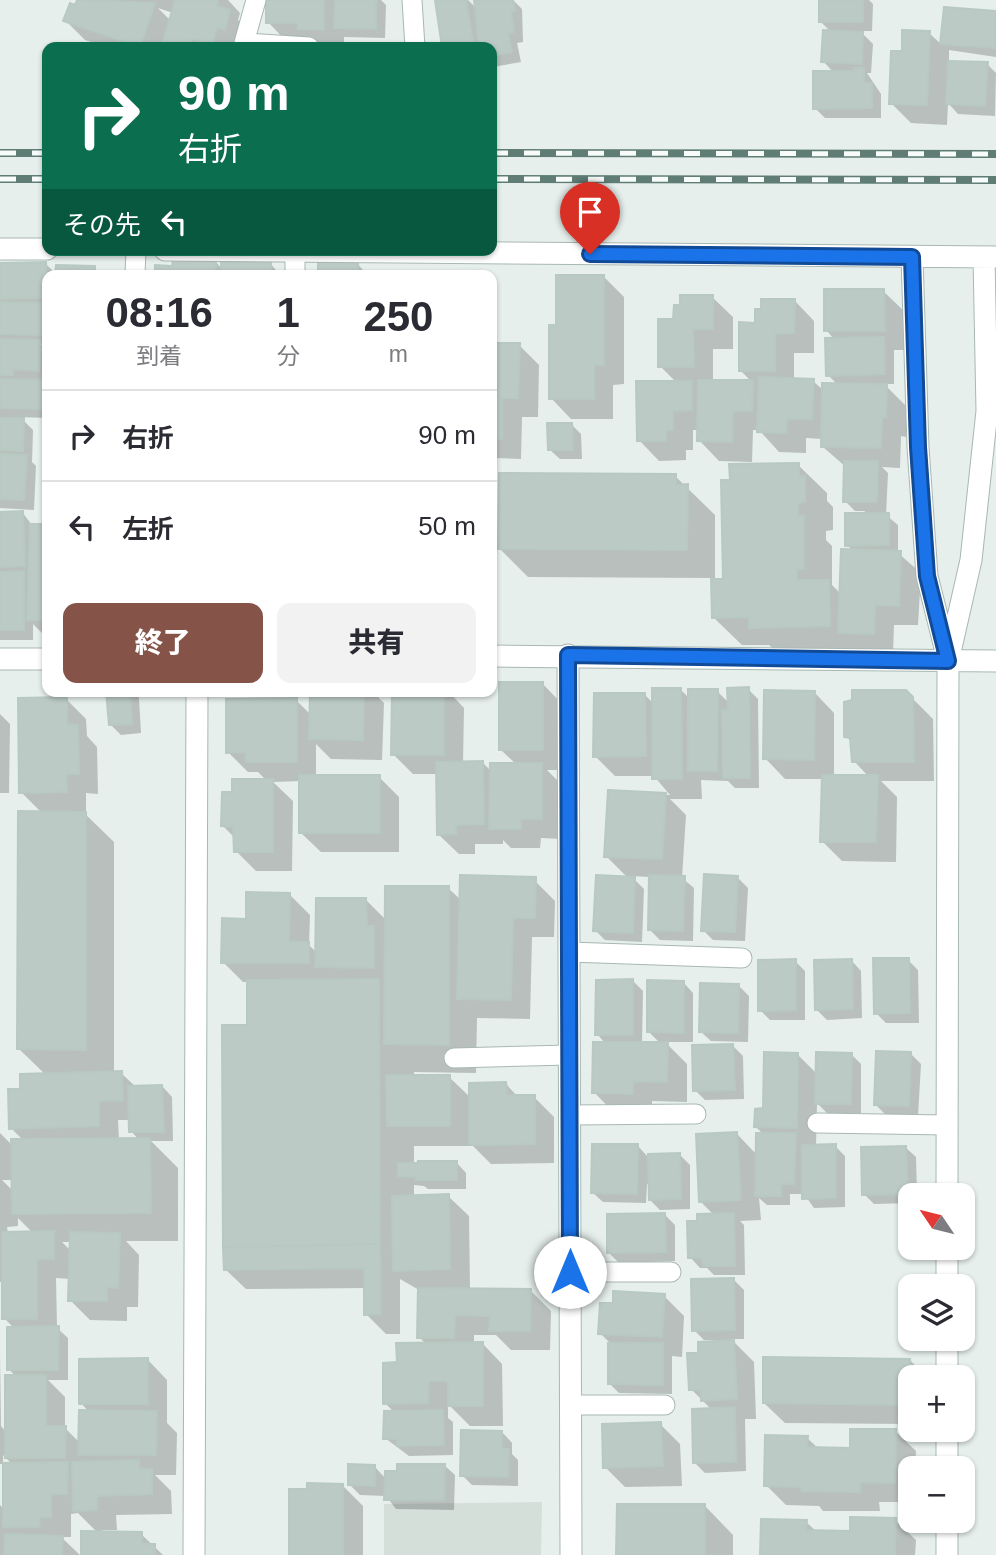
<!DOCTYPE html>
<html lang="ja">
<meta charset="utf-8">
<style>
:root{--surface:#fff;--page:#f2f2f3;--text:#2b2b33;--muted:#7c7c81;--line:#e1e1e2;--accent:#855347}
body{margin:0;font-family:Arial,"Noto Sans JP",sans-serif;background:var(--page);color:var(--text);height:100vh;display:flex;flex-direction:column;font-size:26px;white-space:nowrap}
*{box-sizing:border-box;margin:0}
p{font-size:23px;color:var(--muted)}
.icon{flex:none;width:38px;height:38px;fill:none;stroke:currentColor;stroke-width:2;stroke-linecap:round;stroke-linejoin:round}
.map{position:relative;flex:1;overflow:hidden}
.drawer{position:absolute;left:42px;top:270px;width:455px;height:427px;display:flex;flex-direction:column;background:var(--surface);border-radius:14px;box-shadow:0 2px 5px #0004}
.drawer>*{flex:none}
.hud{position:absolute;left:42px;top:42px;width:455px;height:214px;border-radius:14px;box-shadow:0 2px 5px #0004;background:#0b6e4f;color:#fff;overflow:hidden}
.needle{width:46px;rotate:305deg}
.tools{position:absolute;left:898px;top:1183px;display:grid;gap:14px}
.tools a{display:grid;place-items:center;width:77px;height:77px;border-radius:14px;background:var(--surface);box-shadow:0 2px 5px #0004;font-size:35px}
.pin{position:absolute;display:grid;place-items:center;width:60px;height:60px;color:#fff;margin:-72px -30px;border-radius:50% 50% 50% 0;rotate:-45deg;box-shadow:0 0 7px #0007}
.pin .icon{rotate:45deg}
.me{position:absolute;width:77px;margin:-38px;rotate:0deg;stroke-linejoin:round;filter:drop-shadow(0 0 5px #0008)}
.turn{display:flex;align-items:center;gap:24px;height:147px;padding:0 21px;font-size:32px}
.turn .icon{width:91px;height:91px;stroke-width:2.5}
.turn b{display:block;font-size:49px;line-height:60px}
.then{display:flex;align-items:center;height:66px;padding:0 21px;background:#0003;gap:14px;font-size:26px}
.eta{display:flex;justify-content:space-evenly;align-items:center;height:119px;text-align:center}
.eta b{font-size:42px;font-weight:800;line-height:49px}
.primary-button{display:flex;gap:14px;margin-top:auto;padding:14px 21px}
.primary-button a{flex:1;height:80px;border-radius:14px;background:var(--accent);color:#fff;font-size:28px;font-weight:800;line-height:80px;text-align:center}
.primary-button a+a{background:var(--page);color:var(--text)}
ul{padding:0;list-style:none}
li{display:flex;align-items:center;gap:21px;height:91px;padding:0 21px;border-top:2px solid var(--line)}
li div{flex:1}
li b{display:block;font-size:26px}
li em{font-style:normal}
.map>svg:first-child{display:block}
.built{fill:#d4dfda}
.shadow{fill:#0003;fill-rule:evenodd}
.building{fill:#bbcac4;stroke:#b8c9c2;stroke-width:2}
.lines{fill:none;stroke-linecap:round;stroke-linejoin:round}
.service-casing{stroke:#a8b8b2;stroke-width:21}
.minor-casing{stroke:#a8b8b2;stroke-width:23}
.service{stroke:#fff;stroke-width:19}
.minor{stroke:#fff;stroke-width:21}
.rail-casing{stroke:#5f7d75;stroke-width:8}
.rail{stroke:#f7fbf9;stroke-width:5;stroke-dasharray:16;stroke-linecap:butt}
.route-casing{stroke:#114b97;stroke-width:18}
.route{stroke:#1a73e8;stroke-width:12}
</style>
<div class="map">
<svg width="996" height="1555" viewBox="0 0 996 1555">
<rect width="100%" height="100%" fill="#e6efeb"/>
<path class="built" d="M542,1502L541,1555H384V1504Z"/>
<path class="shadow" d="M79,0H228L240,13L238,20L250,32L236,47H170L167,44L166,47H106L85,40L65,20L77,8ZM158,8L173,13L171,21Z
M268,0H381L386,5L385,38L344,37V47L288,43L268,22Z
M468,0L477,9L476,0H513L522,9L523,42L517,43L521,62L493,67L492,47H444L437,2Z
M821,0H869L873,4L872,31H860L873,44L871,73H867L881,94V118H825L815,108L834,73L823,61L831,32L820,21Z
M945,9L996,13V57L949,50V63L987,64L996,73L995,116L958,114L948,103L947,125L911,123L891,103L903,53L929,33L942,45Z
M215,261L222,269L270,263L280,275H156L174,267Z
M357,263L367,275H319Z
M0,264H46L57,275H47V308H44L47,311V344H41L47,350V380H43L47,384V418L20,417L33,430L32,462L36,466L34,510L0,508Z
M604,277L624,297V384L613,385V419H571L551,398L558,326Z
M883,291L904,311V350H894V384H884L906,406V437L901,436L900,468L882,467L888,473L886,515L898,525V553L921,573L918,625H894L893,653L780,655L769,645H742L713,617V578L528,577L500,549L675,476L715,515V581L724,580L798,465L827,493V501L833,507V530L826,531V540L832,546V585L841,594L853,551L847,545L865,511H855L845,501L846,467L823,447V439L806,438V453L779,452L759,430H753L752,462L719,461L699,440V430H693V450H686V460L659,461L639,440L677,383L660,366L675,321L712,297L733,317V349H713V382H752L741,371L757,325L794,300L814,321V353H794V380L813,381L824,391L838,385L828,375L835,340L826,330Z
M492,344L519,345L539,365L538,417H522L521,459L492,458Z
M571,424L581,434L582,459H560L549,449Z
M22,512L32,525L47,526V638L33,624V640H0V513Z
M542,683L562,704L563,770H547L562,785L561,839L541,838L540,848H511L503,840V844H475V854H459L438,834V774H413L393,754L394,691H448L464,708L463,763H483L492,772L516,764L501,750Z
M748,689L758,699L759,788H735L728,781L701,780L702,799H670L686,815L682,878L694,888L693,941L660,940L650,930V877L631,876L644,889L642,942L605,940L595,930L629,879L606,856L610,792L670,795L654,776H615L595,756L645,695L654,704L681,690L690,699L717,691L729,703Z
M108,691H133L139,698L141,733L121,735L111,725Z
M312,691H372L384,703L382,760L331,759L316,744V777H379L399,797V852H321L300,832L301,781L273,782L293,801L292,871H256L236,851L235,838L223,826L234,794L267,781L258,772H248L228,752L296,700L311,715Z
M814,692L834,713V776L869,777L854,761L852,742L846,736L912,698L933,719L934,781H881L897,797L896,862L842,861L822,841L823,779H785L765,758Z
M66,699L86,719L87,736L97,747L98,794L86,793V812H83L114,842V1073H121L136,1087L162,1086L172,1097L173,1141H151L178,1168V1241H126L139,1255L138,1307H127V1321L90,1320L70,1300L71,1279L56,1278L57,1328L68,1338V1380H48L65,1397V1428L80,1443L89,1412L81,1403L147,1359L167,1380V1423L177,1433L176,1475H155L171,1491L172,1514L116,1515L117,1530H102V1533L141,1534L163,1555H83L98,1533L78,1513L71,1514V1537H61L80,1555H0V1505L5,1510L13,1465L3,1455V1464H0V1352L1,1426L6,1432L16,1377L9,1369L14,1328L4,1318V1282H0V1133L13,1146L24,1141L11,1128L22,1091L46,1075L19,1049L42,813L21,792ZM118,1120H131V1131L139,1140H119ZM2,1180H13V1191ZM18,1218L33,1233H8L7,1227L18,1226ZM62,1242H71V1251Z
M0,714L10,724L9,793H0Z
M738,878L748,888L745,941L713,940L703,930Z
M535,881L555,901L554,937H532L530,1019L477,1018L476,1073L414,1072V1077H449L471,1098L506,1084L518,1097H534L554,1117V1163L491,1164L469,1142V1146H414V1165L456,1162L466,1173V1189H428L424,1186L414,1185V1197L448,1196L469,1216L470,1290L531,1291L551,1311L550,1350H511L496,1335H474V1344L482,1343L502,1364L503,1426H470L448,1404V1418L453,1422V1455L409,1456L385,1438L395,1413L385,1403L399,1364L426,1344L419,1337V1290L400,1279V1334H386L366,1314V1288L246,1289L225,1269L249,1026V982H243L223,962L248,920L289,894L310,915L309,945L317,953L366,900L387,921L448,888L462,901Z
M851,960L861,971L862,1018L827,1020L817,1010Z
M908,960L918,970L919,1023H886L876,1013Z
M795,961L805,971V1020H770L760,1010Z
M633,981L643,991L642,1044H661L649,1032L683,982L693,993V1042H665L687,1064V1102L652,1101V1113H614L594,1092L606,1044L597,1034Z
M738,985L749,996L748,1042L711,1041L700,1031Z
M733,1046L743,1056L744,1099L705,1100L695,1090Z
M851,1054L861,1064V1113H827L817,1103L816,1146H835L845,1156V1207L814,1208L804,1194H790V1205H767L759,1198L761,1220L740,1221L744,1225L745,1275H714L707,1268H700L690,1257L699,1223L714,1215L701,1202L737,1134L757,1155L764,1135L756,1127L798,1055L818,1075Z
M911,1054L921,1064L918,1116L885,1114L875,1104Z
M638,1146L647,1156L680,1155L690,1165V1209L660,1210L650,1200V1184H647L646,1203L603,1202L592,1192Z
M905,1147L916,1157L917,1195H910V1203L874,1204L864,1194Z
M665,1215L675,1225V1261L619,1263L608,1252Z
M734,1280L744,1290V1339H731L754,1362L756,1419H745L746,1471L705,1473L695,1463L712,1410L691,1389L700,1355L722,1343V1340H704L694,1330Z
M664,1296L684,1316L682,1357L672,1356V1394L619,1393L609,1383L610,1343L600,1333L614,1305Z
M910,1360L926,1377H910V1424L785,1423L764,1403Z
M660,1424L680,1444L682,1486L625,1487L605,1467Z
M895,1431L916,1451L915,1468H910V1502H879L880,1511H823L819,1506L786,1505L766,1485L807,1438L819,1449L851,1450Z
M502,1432L512,1443V1454L518,1460V1486L472,1485L462,1475Z
M444,1465L455,1475L454,1510L396,1509L386,1496L360,1495L350,1485L374,1466L386,1479Z
M343,1486L363,1506V1555H290Z
M705,1506L733,1535V1555H618Z
M895,1520L916,1540L915,1555H762L806,1522L817,1532L851,1533Z"/>
<path class="building" d="M77,0L155,3L140,47L63,21L70,3L75,5Z
M175,0H218L217,6L230,10L225,30L217,27L212,45L192,39L191,43L163,42Z
M266,0H324V30L298,29V23H266Z
M335,0H376V29L334,28Z
M435,0H466L474,47H442Z
M474,0H513L515,11H511L514,32L508,33L512,52L492,56V47H479Z
M819,0H863V22H819Z
M944,7L996,11L995,48L940,44Z
M823,30L863,32L862,64L821,62Z
M902,30L930,31L927,105L889,104L891,51H902Z
M948,61L988,62L985,106L946,104Z
M854,68H864V83H872V108L813,109V71H854Z
M173,259L216,260L215,275H155V265L172,266Z
M271,261V275H221V262Z
M358,261V275H318V262Z
M46,262L47,298L0,299V263Z
M56,265L95,266V275H55Z
M556,275H604V365H594V399H549V325H556Z
M824,289H884L885,331H824Z
M680,295H713V329H693L694,367H658V319H673L674,305H680Z
M761,299H795L794,333L775,334V371H739V322L755,323V309H761Z
M0,302L42,303L41,335L0,334Z
M884,337L885,374L826,376L825,338Z
M0,339L40,340L39,371L13,369V375H0Z
M492,343H520L518,398H502V439H492Z
M759,377L814,379L812,419H787L786,433L757,432Z
M0,379L46,380L45,409L0,408Z
M698,380H753L752,411H733L732,442L697,441Z
M636,381H692V410L673,411V430H666V441H637Z
M822,383L887,384L886,417H882L881,448L821,447Z
M0,418H24L23,451L0,450Z
M547,423H572L573,450H548Z
M0,454L27,455L24,500L0,499Z
M844,461H878L877,502H843Z
M799,463V476H805V502L798,503V516H804V569H797V580H829L830,626L749,628V617L712,618L711,579H723L721,480H730L729,464Z
M499,473L676,474V485L688,484L687,550L498,549Z
M23,511L25,566L0,567V512Z
M845,513H889V545L845,546Z
M30,524H47V620H27Z
M841,549L901,551L899,606L875,605L874,634L838,633Z
M24,571V630H0V572Z
M499,682H543V750H499Z
M749,687L750,778H723L722,710H728L727,688Z
M652,688H681L682,779H652Z
M688,689H718L717,771H688Z
M764,690L815,691L814,760L763,759Z
M852,690H906L913,697L914,762H852L850,738L844,737V702L852,700Z
M106,691H130L132,724L109,725Z
M310,691H364L363,740L309,739Z
M392,691H444V755H391Z
M594,693H645L646,756L593,757Z
M67,697V725H78L79,774H66L67,792L19,793L18,698Z
M297,698V762H246V752L226,753V699Z
M483,761L484,824L456,825V834L437,835L436,762Z
M490,763H542V819H521V829H489Z
M299,775H380V833H299Z
M822,775H878L876,842H820Z
M232,779H273V852H234L233,827L221,826L222,792H232Z
M608,790L666,793L662,859L604,857Z
M18,811L86,812V1050L17,1049Z
M704,874L738,876L735,932L701,931Z
M460,875L536,877L535,918H513L511,1000L457,999Z
M596,875L635,877L633,933L593,931Z
M649,875L685,876L683,931L648,930Z
M385,886H449V1045L384,1044Z
M246,892L290,893L289,942H309V963H221L222,918L246,919Z
M316,898H366L367,926H374V968L315,967Z
M873,958H909L910,1013L874,1014Z
M796,959V1010L758,1011V960Z
M852,959L853,1009L815,1010L814,960Z
M379,979L380,1244L223,1247L222,1025H247V980Z
M633,979V1035H595L596,980Z
M647,980L684,981V1033L647,1032Z
M700,983L739,984L738,1033L699,1032Z
M593,1042H668L667,1082L633,1081V1094L592,1093Z
M733,1044L735,1090L693,1091L692,1045Z
M876,1051L911,1052L909,1106L874,1105Z
M764,1052L798,1053L797,1128L754,1127L755,1109L763,1108Z
M816,1052L852,1053L851,1104H815Z
M122,1071L123,1100L99,1101V1126L9,1129L8,1089H20V1074Z
M386,1075H450V1126H387Z
M506,1082L507,1095H535V1144L469,1145V1083Z
M162,1085L164,1132H129L128,1086Z
M737,1132L741,1200L699,1202L696,1134Z
M756,1133H796L794,1184H781V1196H755Z
M150,1138L151,1213L12,1214L11,1139Z
M592,1144H638L637,1194L591,1193Z
M836,1144V1198L802,1199V1145Z
M906,1146L908,1194L862,1195L861,1147Z
M680,1153L681,1199L649,1200L648,1154Z
M418,1161H457V1180H416V1177L398,1176V1163H418Z
M449,1194L450,1269L393,1271L392,1196Z
M665,1213L666,1252L607,1253V1214Z
M734,1213L735,1266H703L702,1258H688L687,1221H697V1214Z
M54,1231V1259H37V1319H2V1232Z
M70,1232L120,1233L118,1288L107,1287V1301H68Z
M380,1244L381,1314L364,1315V1268L224,1270L223,1247Z
M734,1278L735,1330L692,1331L691,1279Z
M418,1288L531,1289L530,1331H489L490,1316L455,1315L454,1338H417Z
M613,1291L665,1294L662,1337L598,1334L600,1303H613Z
M59,1326L58,1370H7V1327Z
M734,1340L737,1399L701,1401V1390H689L687,1353H698V1342Z
M483,1342V1406H448V1381H429L428,1403L383,1404V1363L397,1362L396,1343Z
M608,1343H663V1385L608,1384Z
M763,1357L910,1359V1405L763,1403Z
M148,1358V1404H79V1359Z
M5,1375H46V1426H66L65,1458H5Z
M735,1407L736,1462L693,1463L692,1409Z
M79,1410L157,1411L156,1455H78Z
M443,1410L444,1445L397,1446V1439H383L384,1411Z
M661,1422L663,1466L603,1468L602,1424Z
M850,1429H896L895,1483L860,1482V1492L801,1491L802,1487L764,1486L765,1435L808,1436L807,1447L850,1448Z
M461,1430L502,1431V1449H509L508,1477L460,1476Z
M139,1460V1469H152V1494L97,1496V1510L73,1511L72,1462Z
M68,1462L67,1494H51V1517H40L39,1527H3V1463Z
M348,1464L375,1465V1486L348,1485Z
M397,1464H445L444,1500H384L385,1471H397Z
M307,1483L343,1484V1555H289V1489H307Z
M617,1504H705V1555H616Z
M850,1517L896,1518L895,1555H760L761,1519L807,1520L806,1530L850,1531Z
M81,1531L142,1532V1544H155V1555H81Z
M5,1534L63,1536L62,1555H4Z"/>
<g class="lines">
<defs>
<path id="service" d="M256,0L244,43L309,47
M412,0L415,47
M135,275L136,250
M295,275V251
M569,952L742,958
M454,1058L569,1055
M569,1115L696,1114
M817,1123L947,1125
M570,1272H671
M570,1405H665"/>
<path id="minor" d="M0,249H47
M165,250L996,257
M912,257L918,447L927,576L947,656
M568,655L571,1555
M492,656L996,661
M0,659H47
M947,1195L948,661L971,560L987,411L984,257
M947,1286V1248
M947,1377V1339
M947,1468V1430
M194,1555L197,691
M947,1555V1521"/>
</defs>
<use href="#service" class="service-casing"/>
<use href="#minor" class="minor-casing"/>
<use href="#service" class="service"/>
<use href="#minor" class="minor"/>
<defs>
<path id="rail" d="M0,153H47
M492,153L996,154
M0,179H47
M492,179L996,180"/>
</defs>
<use href="#rail" class="rail-casing"/>
<use href="#rail" class="rail"/>
</g>
<g class="lines">
<defs>
<path id="route" d="M570,1272L568,655L948,661L927,576L918,447L912,257L590,254"/>
</defs>
<use href="#route" class="route-casing"/>
<use href="#route" class="route"/>
</g>
</svg>
<div class="tools">
<a><svg class="needle" viewBox="-14 -14 28 28"><path d="M0-13l5 13h-10z" fill="#e53935"/><path d="M0 13l5-13h-10z" fill="#7c7c81"/></svg></a>
<a><svg class="icon" aria-label="layers" viewBox="0 0 24 24"><path d="M12 4l9 5-9 5-9-5zM3 14l9 5 9-5"/></svg></a>
<a>+</a>
<a>−</a>
</div>
<div class="pin" style="left:590px;top:254px;background:#d93025"><svg class="icon" aria-label="arrive" viewBox="0 0 24 24"><path d="M6 21V4h12l-3 4 3 4H6"/></svg></div>
<svg class="me" style="left:570px;top:1272px" viewBox="-20 -20 40 40"><circle r="19" fill="#fff"/><path d="M0-13L10 11 0 6-10 11z" fill="#1a73e8"/></svg>
<div class="hud">
<div class="turn"><svg class="icon" aria-label="right" viewBox="0 0 24 24"><path d="M7 20v-9h11M14 6l5 5-5 5"/></svg><div><b>90 m</b>右折</div></div>
<div class="then">その先<svg class="icon" aria-label="left" viewBox="0 0 24 24"><path d="M17 20v-9H6M10 6l-5 5 5 5"/></svg></div>
</div>
<section class="drawer">
<div class="eta">
<div><b>08:16</b><p>到着</p></div>
<div><b>1</b><p>分</p></div>
<div><b>250</b><p>m</p></div>
</div>
<ul>
<li><svg class="icon" aria-label="right" viewBox="0 0 24 24"><path d="M7 20v-9h11M14 6l5 5-5 5"/></svg><div><b>右折</b></div><em>90 m</em></li>
<li><svg class="icon" aria-label="left" viewBox="0 0 24 24"><path d="M17 20v-9H6M10 6l-5 5 5 5"/></svg><div><b>左折</b></div><em>50 m</em></li>
</ul>
<div class="primary-button"><a>終了</a><a>共有</a></div>
</section>
</div>
